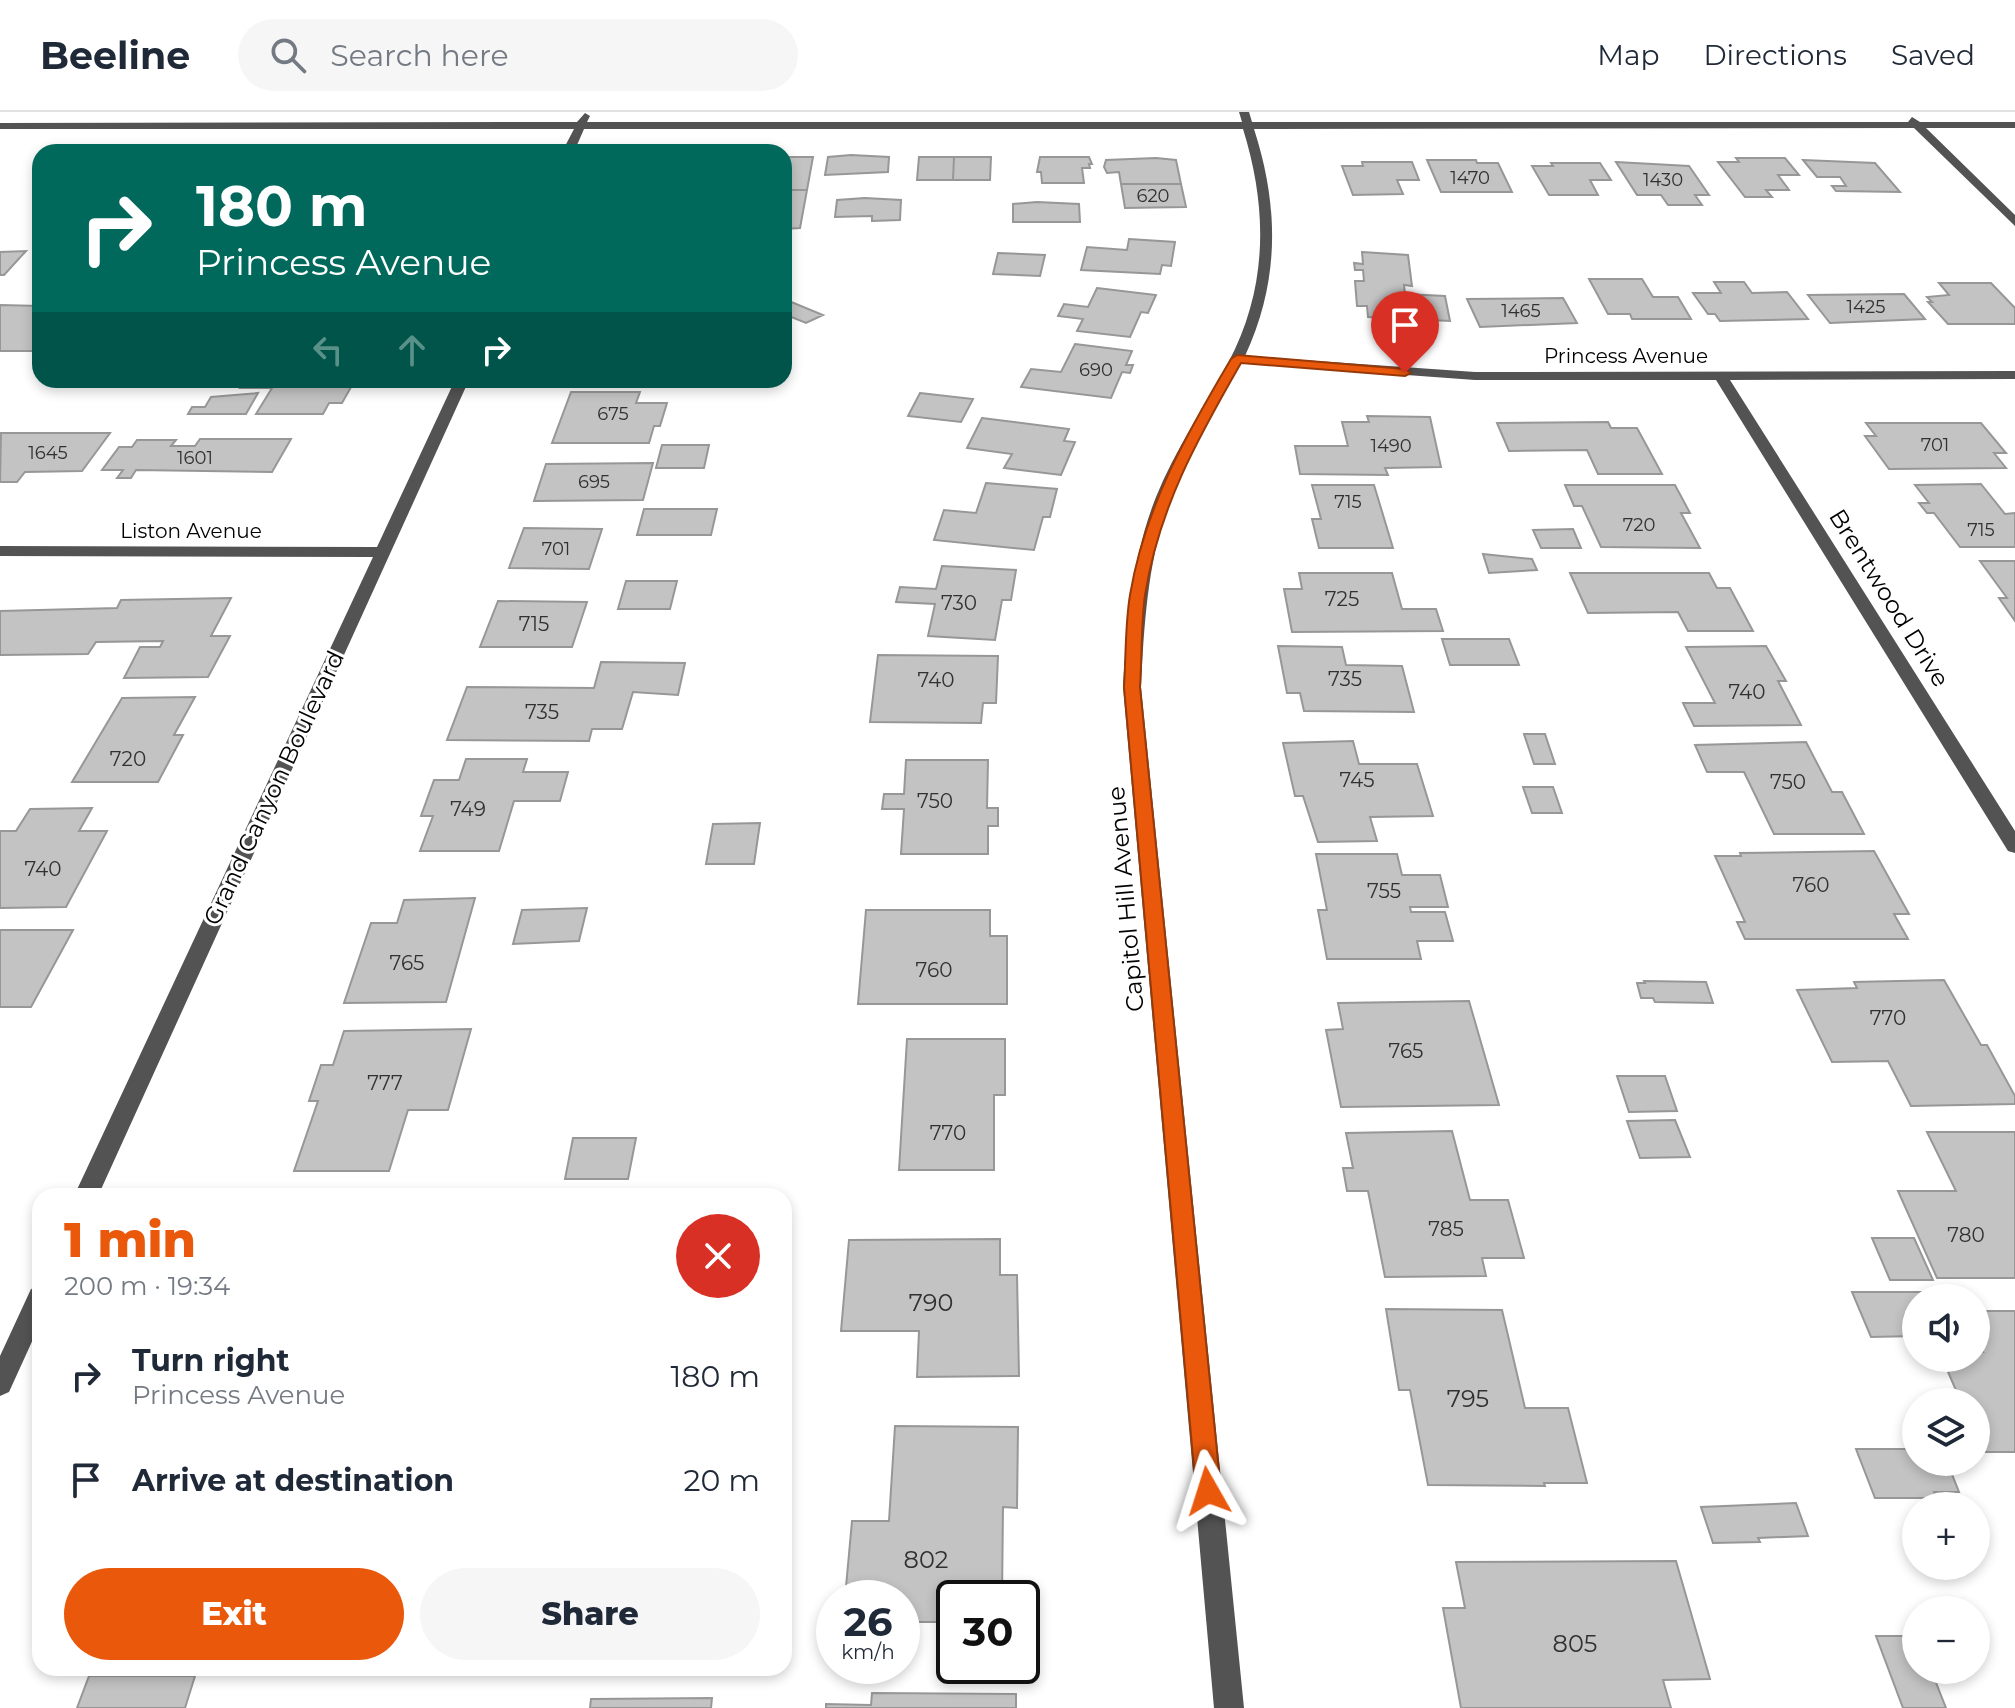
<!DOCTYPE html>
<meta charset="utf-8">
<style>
:root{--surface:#fff;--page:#f6f6f7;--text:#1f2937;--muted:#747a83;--line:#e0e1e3;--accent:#ea580c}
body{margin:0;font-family:Montserrat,sans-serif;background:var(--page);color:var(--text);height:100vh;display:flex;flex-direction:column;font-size:30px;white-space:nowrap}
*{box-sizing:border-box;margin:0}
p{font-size:26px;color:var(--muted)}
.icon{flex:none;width:44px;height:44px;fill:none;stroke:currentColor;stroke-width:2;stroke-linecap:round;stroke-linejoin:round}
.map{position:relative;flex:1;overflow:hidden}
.panel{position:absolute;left:32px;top:1076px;width:760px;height:488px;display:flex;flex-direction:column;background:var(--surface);border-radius:24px;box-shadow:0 4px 12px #0003}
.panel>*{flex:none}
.top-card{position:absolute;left:32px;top:32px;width:760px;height:244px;border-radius:24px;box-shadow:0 4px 12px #0003;background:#00695c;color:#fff;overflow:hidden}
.controls{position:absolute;left:1902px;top:1172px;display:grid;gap:16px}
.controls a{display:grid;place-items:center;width:88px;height:88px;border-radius:50%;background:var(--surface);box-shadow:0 4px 12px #0003;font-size:40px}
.speed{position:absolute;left:816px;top:1468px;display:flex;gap:16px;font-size:40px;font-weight:700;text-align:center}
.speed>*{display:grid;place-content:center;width:104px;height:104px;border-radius:50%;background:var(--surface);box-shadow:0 4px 12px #0003;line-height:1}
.speed small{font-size:20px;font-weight:400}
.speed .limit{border:4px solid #111;border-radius:12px;background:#fff;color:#111}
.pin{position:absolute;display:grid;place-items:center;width:68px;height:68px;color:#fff;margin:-82px -34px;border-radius:50% 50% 50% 0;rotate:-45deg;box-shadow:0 0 8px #0007}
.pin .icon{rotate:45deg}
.me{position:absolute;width:88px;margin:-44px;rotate:354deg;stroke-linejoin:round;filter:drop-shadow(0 0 6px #0008)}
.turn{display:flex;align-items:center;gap:28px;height:168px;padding:0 32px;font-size:36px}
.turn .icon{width:104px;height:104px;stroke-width:2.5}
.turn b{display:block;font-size:56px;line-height:68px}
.lanes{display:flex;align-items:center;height:76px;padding:0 32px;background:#0003;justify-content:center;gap:40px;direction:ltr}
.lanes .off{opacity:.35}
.round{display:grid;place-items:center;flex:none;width:84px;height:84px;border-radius:42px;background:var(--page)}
.headline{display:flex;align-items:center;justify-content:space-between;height:136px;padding:0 32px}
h1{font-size:48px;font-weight:800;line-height:60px;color:var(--accent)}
.action{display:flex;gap:16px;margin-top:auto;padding:16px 32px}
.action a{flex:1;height:92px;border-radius:48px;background:var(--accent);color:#fff;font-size:32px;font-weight:800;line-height:92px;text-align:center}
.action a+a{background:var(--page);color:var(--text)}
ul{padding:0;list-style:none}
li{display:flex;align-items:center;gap:24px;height:104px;padding:0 32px}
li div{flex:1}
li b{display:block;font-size:30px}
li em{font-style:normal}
header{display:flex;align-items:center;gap:48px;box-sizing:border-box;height:112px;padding:0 40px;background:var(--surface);border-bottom:2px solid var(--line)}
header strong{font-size:38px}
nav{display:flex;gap:44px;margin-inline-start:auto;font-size:28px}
.search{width:560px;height:72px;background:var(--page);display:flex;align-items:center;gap:20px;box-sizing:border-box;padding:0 28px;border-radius:44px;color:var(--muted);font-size:30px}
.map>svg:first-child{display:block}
.building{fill:#c3c3c3;stroke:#979797;stroke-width:2}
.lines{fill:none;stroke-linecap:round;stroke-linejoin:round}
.minor{fill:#535353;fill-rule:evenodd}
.route{fill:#ea580c;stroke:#983908;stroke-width:2}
.labels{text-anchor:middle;stroke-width:6;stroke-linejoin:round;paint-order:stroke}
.far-number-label{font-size:18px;fill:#313131}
.far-street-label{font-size:20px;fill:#000;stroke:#fff}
.number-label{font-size:20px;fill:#313131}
.street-label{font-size:24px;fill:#000;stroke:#fff}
.near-number-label{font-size:24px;fill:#313131}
</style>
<header>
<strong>Beeline</strong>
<div class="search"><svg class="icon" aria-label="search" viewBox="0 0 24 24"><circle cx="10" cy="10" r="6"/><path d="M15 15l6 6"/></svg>Search here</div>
<nav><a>Map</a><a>Directions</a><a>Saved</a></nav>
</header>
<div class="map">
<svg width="2015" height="1596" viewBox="0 0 2015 1596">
<rect width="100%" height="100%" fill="#fff"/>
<path class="building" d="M851,43L889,45L888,60L825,63L828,45Z
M784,45H813L807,78H784Z
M919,45H954L953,68H917Z
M954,45H991L990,68H953Z
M1040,45H1089L1092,52H1089L1090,56H1082L1084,71H1042L1041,60H1037Z
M1156,46L1176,48L1181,72H1121L1119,60L1107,61L1104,55L1106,48Z
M1736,46H1785L1799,63H1778L1789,78H1766L1772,85H1745L1718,50H1739Z
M1427,48H1476L1477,51H1498L1512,80H1441Z
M1803,48L1875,51L1900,80L1836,79L1832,74H1846L1840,65H1817Z
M1362,50H1412L1419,68H1397L1403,82L1353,83L1342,54H1363Z
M1616,50L1689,54L1709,83H1695L1702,93H1668L1661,83H1637Z
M1551,51H1600L1611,68H1590L1598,83H1549L1532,54H1553Z
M1121,72H1181L1186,95L1125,96Z
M784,78H807L800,116L784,117Z
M865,86L901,88L900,108L872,109V104L835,105L837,88Z
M1037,90L1079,92L1080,110H1013V92Z
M1129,127L1175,130L1171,154L1162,153L1160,162L1081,158L1087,135L1127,138Z
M26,139L4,163H0V140Z
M1362,140L1408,143L1412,174L1404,173L1405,182L1445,184L1450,209L1368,205L1367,194H1357L1355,169H1364L1363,158H1355L1354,151L1363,152Z
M998,141L1045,143L1040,164L993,162Z
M1589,167H1642L1653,185H1678L1691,207H1632L1630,202H1608Z
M1714,170H1744L1752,181L1787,180L1808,207L1720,209L1715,202H1708L1693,181H1721Z
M1939,171H1991L2015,196V212H1948L1928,190H1932L1927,185L1949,183Z
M1097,176L1156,183L1148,201L1141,200L1130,225L1077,219L1083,207L1058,204L1064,192L1088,195Z
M1904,182L1925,207L1830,211L1808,183Z
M1563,186L1577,211L1480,215L1467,187Z
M784,187L823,203L806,211L784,202Z
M0,193L40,194V239H0Z
M1075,232L1132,239L1126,253H1133L1130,261L1122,260L1111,286L1021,275L1031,257L1061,260Z
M245,268H355L342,291H329L323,302H256L272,276H240Z
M571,280H640L636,291H667L660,314H654L649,331H552Z
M258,281L246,302H188L192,295H205L211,285Z
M920,281L973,287L961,310L908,304Z
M1367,304L1430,305L1441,355L1385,356L1388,363L1300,362L1295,334H1348L1342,310H1369Z
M982,306L1069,317L1064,329L1075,330L1061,363L1004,356L1012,342L967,336Z
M1608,310L1611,316H1637L1662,362H1598L1587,338L1509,339L1497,311Z
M1866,311H1981L2006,341H1994L2006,356L1889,357L1865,324H1876Z
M1,321H110L82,359L25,360L17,370H0Z
M200,327H291L272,360L136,358L131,366H117L123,358H102L119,335H132L137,328H176L171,334H195Z
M662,333H709L704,356H656Z
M653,351L643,388L534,389L546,352Z
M986,371L1057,377L1050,405H1043L1034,438L934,428L944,398L976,401Z
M1981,372L2005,402L2015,401V435H1960L1934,401H1927L1919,391H1929L1915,373Z
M1312,373H1374L1393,436H1319L1312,407H1321Z
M1565,373H1675L1690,401H1681L1700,436L1601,435L1582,394H1574Z
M644,397H717L711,423H637Z
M524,416L602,417L589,457L509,456Z
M1573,417L1581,436H1541L1533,418Z
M1483,442L1532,447L1537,458L1489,461Z
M1980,449H2015V509L1999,486H2007Z
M942,454L1016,458L1011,488H1002L995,528L928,524L935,492L896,490L900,475L936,477Z
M1299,461H1392L1402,497H1436L1443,519L1292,520L1284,477H1302Z
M1570,461H1709L1717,476H1730L1753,519H1688L1678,500L1588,501Z
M626,469H677L670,497H618Z
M231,486L211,524H230L208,565L124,566L140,535H160L163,529L96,530L88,542L0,543V499L117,496L121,488Z
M498,489L587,490L572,535H480Z
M1442,527H1509L1519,553H1450Z
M1278,534L1342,535L1346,553L1402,554L1414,600L1304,599L1300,581H1287Z
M1766,534L1786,569H1778L1801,613L1694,614L1683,591H1715L1686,535Z
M878,543L998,544L996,591H983L981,611L870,610Z
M601,550L685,551L678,583L633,580L622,617H592L589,629L447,628L467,575L594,576Z
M195,585L174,623H183L158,670H72L122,586Z
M1524,622H1545L1555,652H1534Z
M1353,629L1359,652H1417L1433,704L1370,705L1377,729L1318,730L1303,684H1295L1283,631Z
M1806,630L1832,680H1842L1864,722H1774L1744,660H1707L1695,633Z
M466,647H527L523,660H568L560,689H514L499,739H420L433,704H421L434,668H459Z
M906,648H988L987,696H998V714H988V742H901L904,697H882L884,682H904Z
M1523,675H1553L1562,701H1532Z
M92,696L79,719H107L66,795L0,796V719H16L30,697Z
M760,711L754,752H706L713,712Z
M1874,739L1909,802H1894L1908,827H1745L1737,810H1745L1715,744H1741L1740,741Z
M1316,742H1397L1402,763H1440L1448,795H1410L1411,800H1445L1453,829H1417L1421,847H1327L1318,798H1327Z
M475,786L446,890L344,891L371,811H397L404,788Z
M587,796L579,829L513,832L522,798Z
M866,798H990V824H1007V892H858Z
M0,818H73L31,895H0Z
M1944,868L1981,933H1987L2015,984V992L1911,994L1888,949L1832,950L1797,878L1857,876L1854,870Z
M1644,869L1706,870L1713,891L1655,890L1653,886H1641L1637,871H1645Z
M1469,889L1499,993L1341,995L1326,918L1343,917L1338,891Z
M471,917L448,998H408L389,1059H294L318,989H309L321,953H333L344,919Z
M907,927H1005V983H994V1058H899Z
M1617,964H1665L1677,999L1629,1000Z
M1675,1008L1690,1045L1640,1046L1627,1009Z
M1452,1019L1470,1088H1508L1524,1146H1482L1486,1164L1385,1165L1368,1079H1347L1343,1056H1353L1346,1021Z
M1927,1020H2015V1166H1937L1898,1079H1956Z
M573,1026H636L628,1067H565Z
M1872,1126H1914L1933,1168H1890Z
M1000,1127V1163H1017L1019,1264L917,1265L919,1219H841L849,1128Z
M1852,1180H1921L1924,1186H1916V1224L1871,1225Z
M1386,1197L1502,1198L1525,1296H1568L1587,1371H1544L1545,1374L1428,1373L1410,1278H1399Z
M1976,1199H2015V1340H1983L1976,1325V1290H1961L1942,1246H1976V1240H1983L1976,1224Z
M895,1314L1018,1315L1017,1396L1003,1395L1002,1486H954V1510H902V1486H845L852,1409H889Z
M1856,1337H1916V1350H1947L1959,1380H1934L1937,1386H1875Z
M1796,1391L1808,1424L1758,1426L1760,1430L1713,1431L1701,1395Z
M1676,1449L1710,1567L1663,1568L1671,1596H1461L1443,1496H1465L1456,1450Z
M1876,1524H1916V1558H1931L1946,1596H1903Z
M89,1564H195L185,1596H77Z
M872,1581L1016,1582V1596H826V1592L871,1593Z
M712,1586L711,1596H590L591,1587Z"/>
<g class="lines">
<path class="minor" d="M1239,0H1249L1252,10H1908L1912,5L1920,10H2015V16H1926L2015,103V114L1914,16L1254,17C1279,94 1280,169 1245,244L1475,260L2015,259V267L1730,268L2015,719V741L2008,739L1716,268H1475L1241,251C1217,296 1188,339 1170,387C1148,447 1144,512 1141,575L1244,1596H1214L1123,575C1127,511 1132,445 1156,385C1175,338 1204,296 1228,251C1268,176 1268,97 1243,17H584L574,40H562L574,17H0V11L577,10L585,1L590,4L587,10H1242Z
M455,268H469L98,1084H74L373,445L0,444V434L377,435Z
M40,1174V1212L9,1280L0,1284V1244L31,1177Z"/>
</g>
<path class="route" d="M1237,243L1405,257L1411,261L1405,264L1241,251C1198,326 1159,395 1145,483C1141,513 1142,545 1140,575L1221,1379L1217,1388L1208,1391L1200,1388L1196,1379L1124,575C1126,545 1125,513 1130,483C1145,394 1186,323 1231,247Z"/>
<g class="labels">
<g class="far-number-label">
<text x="1470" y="72">1470</text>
<text x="1663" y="74">1430</text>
<text x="1153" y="90">620</text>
<text x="1866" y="201">1425</text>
<text x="1521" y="205">1465</text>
<text x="1096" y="264">690</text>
<text x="613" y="308">675</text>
<text x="1935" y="339">701</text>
<text x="1391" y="340">1490</text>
<text x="48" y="347">1645</text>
<text x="195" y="352">1601</text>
<text x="594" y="376">695</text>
<text x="1348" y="396">715</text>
<text x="1639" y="419">720</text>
<text x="1981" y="424">715</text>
<text x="556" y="443">701</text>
</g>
<g class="far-street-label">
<text x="1626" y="251">Princess Avenue</text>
<text x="191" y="426">Liston Avenue</text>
</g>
<g class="number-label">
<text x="1342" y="494">725</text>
<text x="959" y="498">730</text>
<text x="534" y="519">715</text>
<text x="1345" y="574">735</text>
<text x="936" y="575">740</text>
<text x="1747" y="587">740</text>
<text x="542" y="607">735</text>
<text x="128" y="654">720</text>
<text x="1357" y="675">745</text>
<text x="1788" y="677">750</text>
<text x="935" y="696">750</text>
<text x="468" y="704">749</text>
<text x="43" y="764">740</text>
<text x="1811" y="780">760</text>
<text x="1384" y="786">755</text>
<text x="407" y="858">765</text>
<text x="934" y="865">760</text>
<text x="1888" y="913">770</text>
<text x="1406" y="946">765</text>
<text x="385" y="978">777</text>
<text x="948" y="1028">770</text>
<text x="1446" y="1124">785</text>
<text x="1966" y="1130">780</text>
</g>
<g class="street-label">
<text transform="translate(1889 486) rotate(58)" y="8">Brentwood Drive</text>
<text transform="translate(274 676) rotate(-65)" y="8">Grand Canyon Boulevard</text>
<text transform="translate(1126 787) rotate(-95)" y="8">Capitol Hill Avenue</text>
</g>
<g class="near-number-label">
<text x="931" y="1199">790</text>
<text x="1468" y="1295">795</text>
<text x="926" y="1456">802</text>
<text x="1575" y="1540">805</text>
</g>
</g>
</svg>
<div class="controls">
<a><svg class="icon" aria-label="sound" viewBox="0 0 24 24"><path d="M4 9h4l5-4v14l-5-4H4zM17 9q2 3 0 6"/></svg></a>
<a><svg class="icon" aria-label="layers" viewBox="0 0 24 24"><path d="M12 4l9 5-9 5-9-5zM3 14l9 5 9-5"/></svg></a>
<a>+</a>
<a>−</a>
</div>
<div class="speed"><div>26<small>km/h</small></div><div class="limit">30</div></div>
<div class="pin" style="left:1405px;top:261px;background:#d93025"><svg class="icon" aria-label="arrive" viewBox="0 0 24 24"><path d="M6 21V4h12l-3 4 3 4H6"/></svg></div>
<svg class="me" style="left:1208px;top:1379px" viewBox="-20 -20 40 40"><path d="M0-17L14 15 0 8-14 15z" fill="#ea580c" stroke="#fff" stroke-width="4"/></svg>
<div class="top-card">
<div class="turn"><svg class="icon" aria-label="right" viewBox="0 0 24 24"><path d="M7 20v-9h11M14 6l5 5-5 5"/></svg><div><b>180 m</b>Princess Avenue</div></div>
<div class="lanes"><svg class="icon off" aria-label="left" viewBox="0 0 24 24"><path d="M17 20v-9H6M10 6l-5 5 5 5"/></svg><svg class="icon off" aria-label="ahead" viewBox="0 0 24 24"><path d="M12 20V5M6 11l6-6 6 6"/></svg><svg class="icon" aria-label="right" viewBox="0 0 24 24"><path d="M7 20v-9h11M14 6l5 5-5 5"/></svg></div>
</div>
<section class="panel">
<div class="headline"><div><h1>1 min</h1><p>200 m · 19:34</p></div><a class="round" style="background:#d93025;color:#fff"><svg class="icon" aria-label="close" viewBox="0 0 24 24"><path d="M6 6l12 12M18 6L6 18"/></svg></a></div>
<ul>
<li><svg class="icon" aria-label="right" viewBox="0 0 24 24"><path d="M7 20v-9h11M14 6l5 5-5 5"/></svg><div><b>Turn right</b><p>Princess Avenue</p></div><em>180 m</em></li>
<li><svg class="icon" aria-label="arrive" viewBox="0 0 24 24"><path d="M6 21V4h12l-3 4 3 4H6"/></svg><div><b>Arrive at destination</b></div><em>20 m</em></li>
</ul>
<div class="action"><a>Exit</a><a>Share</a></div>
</section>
</div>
